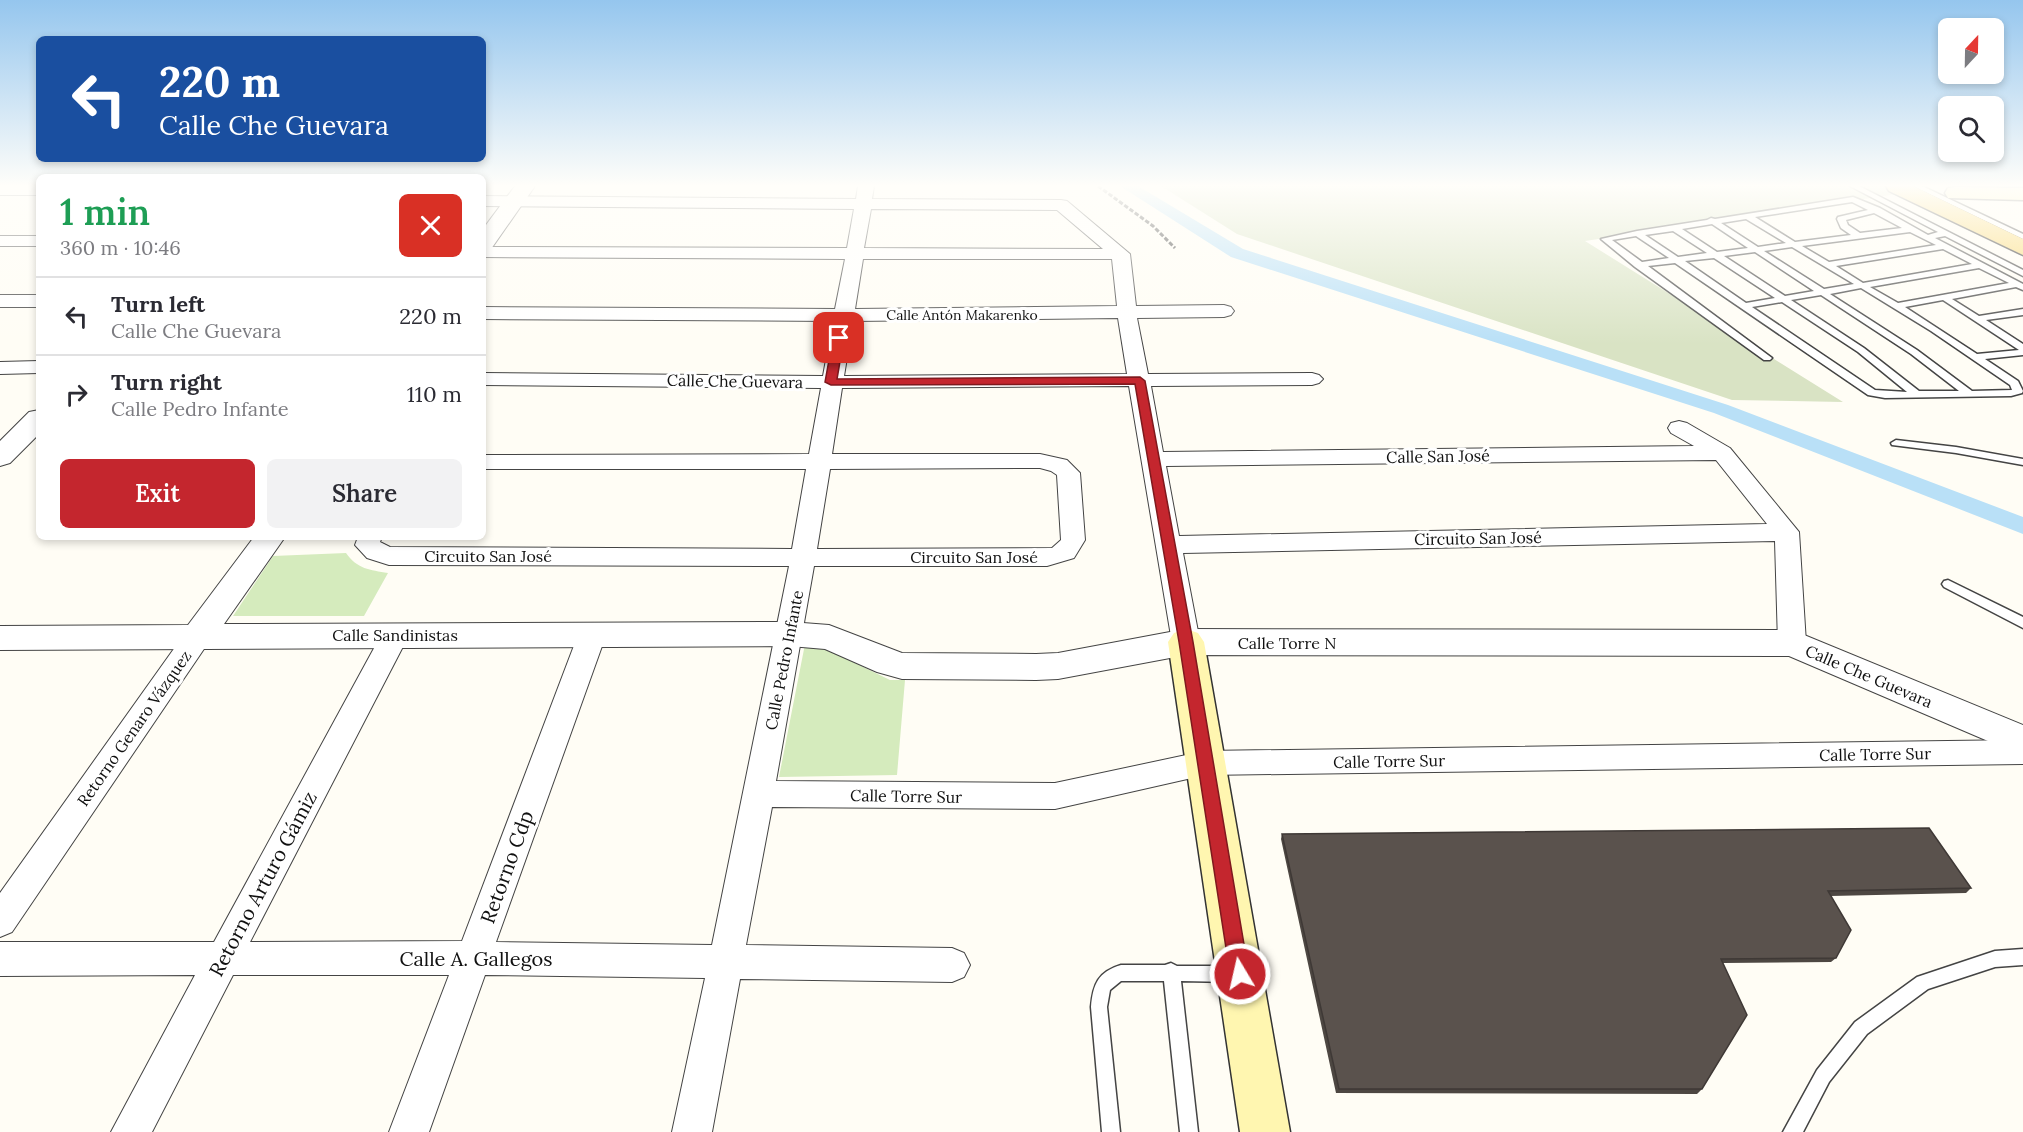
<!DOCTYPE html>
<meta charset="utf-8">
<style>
:root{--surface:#fff;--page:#f2f2f3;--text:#2b2b33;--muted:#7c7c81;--line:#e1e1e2;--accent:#c4262e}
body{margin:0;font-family:Lora,serif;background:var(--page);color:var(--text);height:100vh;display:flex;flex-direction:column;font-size:22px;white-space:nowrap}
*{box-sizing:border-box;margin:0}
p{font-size:20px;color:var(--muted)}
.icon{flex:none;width:33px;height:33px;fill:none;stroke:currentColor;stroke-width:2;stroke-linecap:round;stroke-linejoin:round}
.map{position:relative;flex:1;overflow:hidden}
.details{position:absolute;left:36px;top:174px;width:450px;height:366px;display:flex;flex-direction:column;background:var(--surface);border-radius:9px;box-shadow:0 3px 9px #0003}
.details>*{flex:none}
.hud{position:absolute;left:36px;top:36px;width:450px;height:126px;border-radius:9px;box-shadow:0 3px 9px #0003;background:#1a4fa0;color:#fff;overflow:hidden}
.needle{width:39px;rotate:22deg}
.tools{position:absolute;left:1938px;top:18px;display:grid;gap:12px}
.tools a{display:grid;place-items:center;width:66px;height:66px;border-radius:9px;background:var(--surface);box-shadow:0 3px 9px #0003;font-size:30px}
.pin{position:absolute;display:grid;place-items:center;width:51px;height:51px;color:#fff;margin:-26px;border-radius:12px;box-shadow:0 3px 9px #0006}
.me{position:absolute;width:66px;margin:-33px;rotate:351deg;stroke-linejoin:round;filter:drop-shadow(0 0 4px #0008)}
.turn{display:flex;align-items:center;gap:21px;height:126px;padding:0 24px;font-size:27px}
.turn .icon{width:78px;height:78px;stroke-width:2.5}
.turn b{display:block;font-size:42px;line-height:51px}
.round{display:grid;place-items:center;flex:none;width:63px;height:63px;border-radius:9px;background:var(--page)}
.headline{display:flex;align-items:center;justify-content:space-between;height:102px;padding:0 24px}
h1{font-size:36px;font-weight:600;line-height:45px;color:#1e9e55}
.action{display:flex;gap:12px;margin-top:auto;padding:12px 24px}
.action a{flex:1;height:69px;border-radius:9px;background:var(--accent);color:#fff;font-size:24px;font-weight:600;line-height:69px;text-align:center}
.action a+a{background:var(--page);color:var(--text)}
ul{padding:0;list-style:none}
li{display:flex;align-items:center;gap:18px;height:78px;padding:0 24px;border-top:2px solid var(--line)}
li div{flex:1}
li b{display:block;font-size:22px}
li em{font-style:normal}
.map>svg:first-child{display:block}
.green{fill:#d5ebbd}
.cemetery{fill:#d9e3c4}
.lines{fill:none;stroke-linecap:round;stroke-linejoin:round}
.canal{fill:#b9e0f7;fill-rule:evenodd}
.service-casing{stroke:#444;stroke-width:3}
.minor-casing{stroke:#444;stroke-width:2}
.tertiary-casing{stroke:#444;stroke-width:2}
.secondary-casing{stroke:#333;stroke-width:3}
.primary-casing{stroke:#222;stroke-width:3}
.path{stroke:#333;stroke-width:3;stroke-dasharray:4.5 2;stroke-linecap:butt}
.service{fill:#fff;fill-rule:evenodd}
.minor{fill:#fff;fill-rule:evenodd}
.tertiary{fill:#fff;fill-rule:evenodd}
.secondary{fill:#fff6b0;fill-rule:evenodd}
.primary{fill:#f9d66b;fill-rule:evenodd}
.wall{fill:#4d4742}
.building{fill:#5a524d;stroke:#3f3936;stroke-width:1.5}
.route{fill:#c4262e;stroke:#7f191e;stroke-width:1.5}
.labels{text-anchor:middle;stroke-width:6;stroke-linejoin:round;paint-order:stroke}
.far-street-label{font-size:14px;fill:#111;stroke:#fff}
.street-label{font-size:16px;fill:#111;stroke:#fff}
.near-street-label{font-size:20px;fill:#111;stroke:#fff}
</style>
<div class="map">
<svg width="2023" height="1132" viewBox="0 0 2023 1132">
<rect width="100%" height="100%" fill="#fffdf5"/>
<path class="green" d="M346,553C357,569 370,570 388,573L364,616H233L273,556Z
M805,644H816L890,680H905L897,775L779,777Z"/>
<path class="cemetery" d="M1161,186H1897L1910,192L1585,241L1843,402L1732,400L1237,234Z"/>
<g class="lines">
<path class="canal" d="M1120,186H1138L1243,249L1728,405L2023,517V534L1714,413L1231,257Z"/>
<defs>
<path id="service" d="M1850,186H1859L2023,270V276L1945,236L1935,238L2023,284V290L2016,287L1952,299L1979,316L2023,309V315L1986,320L2023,344V355L1985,359L2018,381L2023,391L2022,393L2011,396L1885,398L1868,395L1675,263L1648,266L1772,358L1770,360H1764L1635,267L1601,239L1637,231L1707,220L1711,218L1715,219L1853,197L1880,208L1928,235L1938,232ZM1852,202L1868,210L1838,217L1837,219L1841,228L1851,235L1795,242L1755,217ZM1874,213L1902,228L1860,233L1848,225L1846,220ZM1746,219L1786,243L1758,247L1721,223ZM1712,224L1748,248L1717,252L1682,229ZM1673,231L1707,253L1678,257L1645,235ZM1910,232L1936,245L1829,262L1802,246ZM1636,236L1669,258L1642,262L1612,240ZM1792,247L1854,284L1824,289L1764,251ZM1943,249L1972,264L1863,283L1836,266ZM1755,252L1814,291L1785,296L1724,256ZM1714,258L1775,298L1746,303L1685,261ZM1979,268L2009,283L1898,303L1870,287ZM1861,288L1931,331L2010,385L2012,390L1972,391L1917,350L1830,294ZM1821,295L1911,354L1959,391H1919L1864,348L1791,300ZM1943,300L2019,350L1977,354L1905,307ZM1782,302L1858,352L1907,392L1875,390L1752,307Z
M1913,186H1922L2023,234V239Z
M1896,440L1956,447L2023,459V465L1956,453L1892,445L1891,443Z
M1948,580L2023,617V628L1944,587L1942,584L1944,581Z
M2023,949V965L1995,967L1928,989L1867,1034L1829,1082L1803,1132H1783L1817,1070L1855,1022L1917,977L1995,951Z
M1171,963L1177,966H1232L1238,968L1240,974L1238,980L1232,982L1181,981L1198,1132H1180L1164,981H1121L1110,990L1107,1007L1120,1132H1102L1091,1007C1093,984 1098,972 1121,965H1165Z"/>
<path id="minor" d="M0,186H39V195H0Z
M858,186H874L872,199L1061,200L1067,201L1130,254L1136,306L1224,305L1231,307L1234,311L1231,315L1224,317L1137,318L1148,374L1312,373L1319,375L1323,379L1319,383L1312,385L1151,386L1163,452L1694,446L1671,433L1668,428L1671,423L1679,421L1687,423L1730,448L1799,532L1806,643L1802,650L1792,653L1782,650L1778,643L1775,541L1183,553L1200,642L1196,649L1186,652L1176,649L1172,642L1129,386L842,388L832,454H1040L1067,460L1080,473L1085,540L1074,558L1047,566H814L776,781L1055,783L1205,751L2023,740V764L1205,775L1055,809L772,807L746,945L952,948L964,953L970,965L964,977L952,982L740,979L712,1132H672L705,978L485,975L429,1132H389L449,975H233L152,1132H111L195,975L0,976V942H214L385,628L395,625L405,628L409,635L250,942L462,941L578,635L582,628L592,625L602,628L606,635L496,942L712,945L789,566L389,565L367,558L355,545L358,537H382L380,542L390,547L792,549L806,469H483V455L809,454L821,388L483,385V373L823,376L833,321L483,319V307L835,309L845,259L483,257V247L847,248L854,209L483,206V196L856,199ZM871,209L1057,210L1103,249L864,248ZM863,259H1112L1117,306L855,309ZM1118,318L1127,374L844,376L853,321ZM1716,460L1767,524L1179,536L1166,466ZM1040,468L1051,471L1057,475L1061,540L1052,548L817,549L830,469Z
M0,236H39V246H0Z
M0,295H39V307H0Z
M39,361V373L0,374V362Z
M198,626L208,629L212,636L208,643L12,932L0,937V893L188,629Z"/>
<path id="tertiary" d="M515,186H535L491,249L483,251V229Z
M39,410V434L10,463L0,466V441L29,412Z
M254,537H285L224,624L790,622L829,625L902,653L1036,654L1058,653L1186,629L1792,630L2023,725V756L1789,656L1186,655L1058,679L1036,680L902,679L877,672L825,649L790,646L0,650V626L188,625Z"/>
<path id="secondary" d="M1956,187L2023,188V200L1948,198L1945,193L1948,188Z
M1186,629L1198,633L1204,642L1290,1132H1240L1168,642L1174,633Z"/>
<path id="primary" d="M1886,186H1913L2023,239V255L1889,191Z"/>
</defs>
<use href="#service" class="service-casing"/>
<use href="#minor" class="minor-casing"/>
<use href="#tertiary" class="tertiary-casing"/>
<use href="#secondary" class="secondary-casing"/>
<use href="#primary" class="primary-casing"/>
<path class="path" d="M1098,186L1153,226L1175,248"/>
<use href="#service" class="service"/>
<use href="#minor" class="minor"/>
<use href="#tertiary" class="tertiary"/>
<use href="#secondary" class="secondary"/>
<use href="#primary" class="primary"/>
</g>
<path class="wall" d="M1282,834L1971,888L1966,893L1831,896L1836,958L1831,962L1723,963L1702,1089L1697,1094L1336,1093L1281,839Z"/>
<path class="building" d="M1929,828L1971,888L1828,891L1851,930L1836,958L1721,959L1747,1015L1702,1089H1339L1282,834Z"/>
<linearGradient id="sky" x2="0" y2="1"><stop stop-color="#95c6ee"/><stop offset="0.54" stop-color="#fffefa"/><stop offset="1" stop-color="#fffefa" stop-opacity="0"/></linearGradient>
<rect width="2023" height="344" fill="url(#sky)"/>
<path class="route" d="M839,334L844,338L837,379L1140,377L1145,381L1193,642L1249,974L1246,981L1240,983L1233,981L1230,974L1179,642L1135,384L831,385L825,382L833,338Z"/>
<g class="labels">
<g class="far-street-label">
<text x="962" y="320">Calle Antón Makarenko</text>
</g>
<g class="street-label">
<text transform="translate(735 381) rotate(1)" y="6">Calle Che Guevara</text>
<text transform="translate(1438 456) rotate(-1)" y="6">Calle San José</text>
<text transform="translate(1478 538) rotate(-1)" y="6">Circuito San José</text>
<text x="488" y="562">Circuito San José</text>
<text x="974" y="563">Circuito San José</text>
<text x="395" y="641">Calle Sandinistas</text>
<text x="1287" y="649">Calle Torre N</text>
<text transform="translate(784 660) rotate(-79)" y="6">Calle Pedro Infante</text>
<text transform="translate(1869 676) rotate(23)" y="6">Calle Che Guevara</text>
<text transform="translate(134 728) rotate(-55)" y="6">Retorno Genaro Vázquez</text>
<text transform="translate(1875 754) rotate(-1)" y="6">Calle Torre Sur</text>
<text transform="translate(1389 761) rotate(-1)" y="6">Calle Torre Sur</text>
<text transform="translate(906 796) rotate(1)" y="6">Calle Torre Sur</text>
</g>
<g class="near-street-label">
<text transform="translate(507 867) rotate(-70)" y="7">Retorno Cdp</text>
<text transform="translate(263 884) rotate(-62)" y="7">Retorno Arturo Gámiz</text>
<text x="476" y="966">Calle A. Gallegos</text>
</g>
</g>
</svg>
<div class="tools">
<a><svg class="needle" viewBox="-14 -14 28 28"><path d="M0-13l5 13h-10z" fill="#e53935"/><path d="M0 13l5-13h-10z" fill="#7c7c81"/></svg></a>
<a><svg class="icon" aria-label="search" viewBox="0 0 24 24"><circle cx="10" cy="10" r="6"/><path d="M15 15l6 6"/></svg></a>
</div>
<div class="pin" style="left:839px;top:338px;background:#d93025"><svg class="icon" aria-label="arrive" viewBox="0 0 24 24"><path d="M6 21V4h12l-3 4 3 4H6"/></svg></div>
<svg class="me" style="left:1240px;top:974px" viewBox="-20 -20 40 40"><circle r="17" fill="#c4262e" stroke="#fff" stroke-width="3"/><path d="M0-11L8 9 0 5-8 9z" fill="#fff"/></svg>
<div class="hud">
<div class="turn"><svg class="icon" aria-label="left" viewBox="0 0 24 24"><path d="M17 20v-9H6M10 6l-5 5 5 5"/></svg><div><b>220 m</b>Calle Che Guevara</div></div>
</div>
<section class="details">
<div class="headline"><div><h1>1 min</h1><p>360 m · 10:46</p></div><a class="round" style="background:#d93025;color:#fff"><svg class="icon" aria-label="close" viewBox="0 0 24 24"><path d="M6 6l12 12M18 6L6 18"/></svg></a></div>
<ul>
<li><svg class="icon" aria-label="left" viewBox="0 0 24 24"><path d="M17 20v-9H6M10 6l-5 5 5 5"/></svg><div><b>Turn left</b><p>Calle Che Guevara</p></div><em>220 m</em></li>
<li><svg class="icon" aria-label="right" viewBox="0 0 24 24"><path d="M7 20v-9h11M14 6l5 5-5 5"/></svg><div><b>Turn right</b><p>Calle Pedro Infante</p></div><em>110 m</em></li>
</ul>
<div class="action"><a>Exit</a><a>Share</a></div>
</section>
</div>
